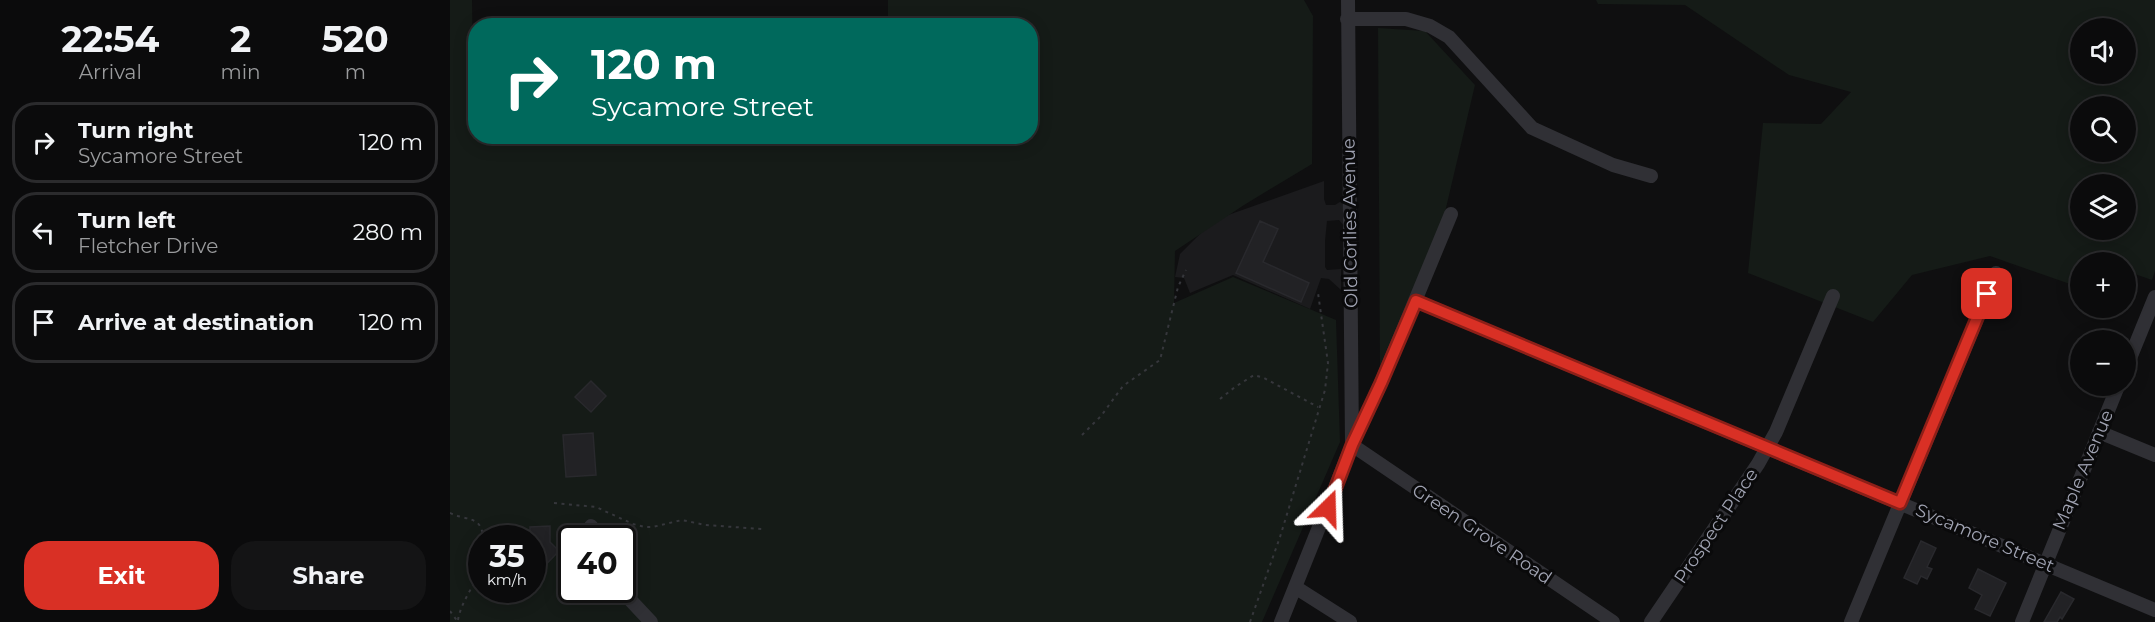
<!DOCTYPE html>
<meta charset="utf-8">
<style>
:root{--surface:#0b0b0c;--page:#141415;--text:#f1f3f6;--muted:#9a9b9d;--line:#2b2b2d;--accent:#d93025}
body{margin:0;font-family:Montserrat,sans-serif;background:var(--page);color:var(--text);height:100vh;display:flex;flex-direction:column;font-size:22px;white-space:nowrap}
*{box-sizing:border-box;margin:0}
p{font-size:20px;color:var(--muted)}
.icon{flex:none;width:33px;height:33px;fill:none;stroke:currentColor;stroke-width:2;stroke-linecap:round;stroke-linejoin:round}
.map{position:relative;flex:1;overflow:hidden}
.sheet{display:flex;flex-direction:column;background:var(--surface);width:450px}
.sheet>*{flex:none}
.hud{position:absolute;left:18px;top:18px;width:570px;height:126px;border-radius:24px;box-shadow:0 3px 15px #0003,0 0 0 2px var(--line);background:#00695c;color:#fff;overflow:hidden}
.buttons{position:absolute;left:1620px;top:18px;display:grid;gap:12px}
.buttons a{display:grid;place-items:center;width:66px;height:66px;border-radius:50%;background:var(--surface);box-shadow:0 3px 15px #0003,0 0 0 2px var(--line);font-size:30px}
.speed{position:absolute;left:18px;top:525px;display:flex;gap:12px;font-size:30px;font-weight:700;text-align:center}
.speed>*{display:grid;place-content:center;width:78px;height:78px;border-radius:50%;background:var(--surface);box-shadow:0 3px 15px #0003,0 0 0 2px var(--line);line-height:1}
.speed small{font-size:15px;font-weight:400}
.speed .limit{border:3px solid #111;border-radius:9px;background:#fff;color:#111}
.pin{position:absolute;display:grid;place-items:center;width:51px;height:51px;color:#fff;margin:-26px;border-radius:12px;box-shadow:0 3px 9px #0006}
.me{position:absolute;width:66px;margin:-33px;rotate:22deg;stroke-linejoin:round;filter:drop-shadow(0 0 4px #0008)}
.turn{display:flex;align-items:center;gap:21px;height:126px;padding:0 24px;font-size:27px}
.turn .icon{width:78px;height:78px;stroke-width:2.5}
.turn b{display:block;font-size:42px;line-height:51px}
.eta{display:flex;justify-content:space-evenly;align-items:center;height:102px;text-align:center}
.eta b{font-size:36px;font-weight:700;line-height:42px}
.button{display:flex;gap:12px;margin-top:auto;padding:12px 24px}
.button a{flex:1;height:69px;border-radius:24px;background:var(--accent);color:#fff;font-size:24px;font-weight:700;line-height:69px;text-align:center}
.button a+a{background:var(--page);color:var(--text)}
ul{padding:0;list-style:none}
li{display:flex;align-items:center;gap:18px;height:81px;margin:0 12px 9px;padding:0 12px;border:3px solid var(--line);border-radius:24px}
li div{flex:1}
li b{display:block;font-size:22px}
li em{font-style:normal}
main{display:flex;flex:1;min-height:0}
.map>svg:first-child{display:block}
.built{fill:#1b1b1d}
.green{fill:#151b17;fill-rule:evenodd}
.building{fill:#222225;stroke:#29292d;stroke-width:1.5}
.lines{fill:none;stroke-linecap:round;stroke-linejoin:round}
.path{stroke:#36373c;stroke-width:2;stroke-dasharray:3 4.5;stroke-linecap:butt}
.minor{stroke:#303035;stroke-width:14}
.route-casing{stroke:#8d1f18;stroke-width:15}
.route{stroke:#d93025;stroke-width:10}
.labels{text-anchor:middle;stroke-width:6;stroke-linejoin:round;paint-order:stroke}
.street-label{font-size:18px;fill:#a0a3b2;stroke:#0a0a0b}
</style>
<main>
<section class="sheet">
<div class="eta">
<div><b>22:54</b><p>Arrival</p></div>
<div><b>2</b><p>min</p></div>
<div><b>520</b><p>m</p></div>
</div>
<ul>
<li><svg class="icon" aria-label="right" viewBox="0 0 24 24"><path d="M7 20v-9h11M14 6l5 5-5 5"/></svg><div><b>Turn right</b><p>Sycamore Street</p></div><em>120 m</em></li>
<li><svg class="icon" aria-label="left" viewBox="0 0 24 24"><path d="M17 20v-9H6M10 6l-5 5 5 5"/></svg><div><b>Turn left</b><p>Fletcher Drive</p></div><em>280 m</em></li>
<li><svg class="icon" aria-label="arrive" viewBox="0 0 24 24"><path d="M6 21V4h12l-3 4 3 4H6"/></svg><div><b>Arrive at destination</b></div><em>120 m</em></li>
</ul>
<div class="button"><a>Exit</a><a>Share</a></div>
</section>
<div class="map">
<svg width="1705" height="622" viewBox="0 0 1705 622">
<rect width="100%" height="100%" fill="#0f0f10"/>
<path class="built" d="M874,181V199L876,205H885L893,200L894,226L889,220L877,221L875,241V267L877,270L891,269V290L879,279L871,278L860,309L783,275L740,293L734,278L725,277L730,254L764,220Z"/>
<path class="green" d="M0,0H22L23,66L26,70V136H580V26L438,25V0H854L863,16L862,164L794,205L725,251L724,303L783,277L886,320L890,442L812,622H0ZM32,538H82V590H32ZM122,538H172V590H122Z
M1146,0H1705V271L1702,280L1676,271V262H1649L1633,257L1620,284L1540,256L1462,275L1423,322L1298,273L1313,123L1371,124L1401,92L1339,75L1235,5L1148,4ZM1630,28H1676V74H1630ZM1630,106H1676V152H1630ZM1630,184H1676V230H1630Z
M928,28L975,31L1025,85L991,229L930,374Z"/>
<path class="building" d="M810,221L828,229L813,262L859,283L851,302L786,273Z
M141,381L156,396L141,412L125,397Z
M143,433L146,475L116,477L113,435Z
M100,526V542L109,551L82,579V538H80V527Z
M1471,541L1486,548L1477,567L1482,569L1477,579L1471,576L1467,584L1454,578Z
M1528,569L1556,583L1540,616L1525,609L1532,595L1519,588Z
M1611,592L1624,599L1612,619L1610,617L1607,622H1594Z"/>
<g class="lines">
<path class="path" d="M770,399L785,387L804,375L814,378L868,407
M632,435L651,416L673,386L710,360L728,287L736,270
M104,503L146,507L183,524L195,527H203L232,520L255,525L312,529
M0,513C16,521 32,515 33,538
M0,611L8,622
M8,620C11,601 26,584 32,565
M800,622L830,537L875,390L878,363L868,293"/>
<path class="minor" d="M898,0L902,445
M897,19H956L980,26L999,37L1082,128L1163,165L1201,176
M966,301L1705,610
M1676,368L1705,297
M1649,432L1705,455
M902,445L1163,622
M141,526L149,538
M845,587L900,622
M171,590L201,622
M831,622L902,445L931,383L1001,214
M1201,622L1308,464L1326,432L1383,296
M1401,622L1546,273
M1572,622L1668,386"/>
</g>
<g class="lines">
<defs>
<path id="route" d="M878,508L902,445L931,383L966,301L1450,503L1537,294"/>
</defs>
<use href="#route" class="route-casing"/>
<use href="#route" class="route"/>
</g>
<g class="labels">
<g class="street-label">
<text transform="translate(900 223) rotate(-91)" y="6">Old Corlies Avenue</text>
<text transform="translate(1633 470) rotate(-67)" y="6">Maple Avenue</text>
<text transform="translate(1266 526) rotate(-56)" y="6">Prospect Place</text>
<text transform="translate(1032 534) rotate(34)" y="6">Green Grove Road</text>
<text transform="translate(1535 538) rotate(23)" y="6">Sycamore Street</text>
</g>
</g>
</svg>
<div class="buttons">
<a><svg class="icon" aria-label="sound" viewBox="0 0 24 24"><path d="M4 9h4l5-4v14l-5-4H4zM17 9q2 3 0 6"/></svg></a>
<a><svg class="icon" aria-label="search" viewBox="0 0 24 24"><circle cx="10" cy="10" r="6"/><path d="M15 15l6 6"/></svg></a>
<a><svg class="icon" aria-label="layers" viewBox="0 0 24 24"><path d="M12 4l9 5-9 5-9-5zM3 14l9 5 9-5"/></svg></a>
<a>+</a>
<a>−</a>
</div>
<div class="speed"><div>35<small>km/h</small></div><div class="limit">40</div></div>
<div class="pin" style="left:1537px;top:294px;background:#d93025"><svg class="icon" aria-label="arrive" viewBox="0 0 24 24"><path d="M6 21V4h12l-3 4 3 4H6"/></svg></div>
<svg class="me" style="left:878px;top:508px" viewBox="-20 -20 40 40"><path d="M0-17L14 15 0 8-14 15z" fill="#d93025" stroke="#fff" stroke-width="4"/></svg>
<div class="hud">
<div class="turn"><svg class="icon" aria-label="right" viewBox="0 0 24 24"><path d="M7 20v-9h11M14 6l5 5-5 5"/></svg><div><b>120 m</b>Sycamore Street</div></div>
</div>
</div>
</main>
